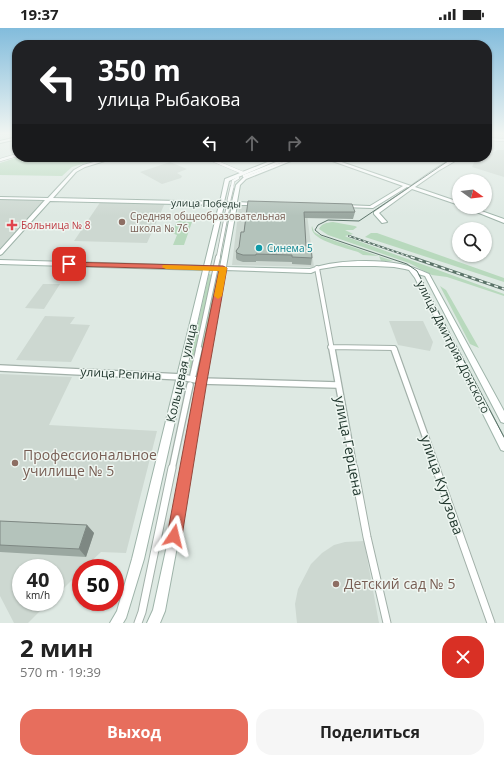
<!DOCTYPE html>
<html lang="ru">
<meta charset="utf-8">
<style>
:root{--surface:#fff;--page:#f6f6f6;--text:#222;--muted:#767676;--accent:#e76e5d}
body{margin:0;font-family:"Open Sans",sans-serif;background:var(--page);color:var(--text);height:100vh;display:flex;flex-direction:column;font-size:15px;white-space:nowrap}
*{box-sizing:border-box;margin:0}
p{font-size:13px;color:var(--muted)}
.icon{flex:none;width:22px;height:22px;fill:none;stroke:currentColor;stroke-width:2;stroke-linecap:round;stroke-linejoin:round}
.map{position:relative;height:595px;overflow:hidden}
.drawer{display:flex;flex-direction:column;background:var(--surface);flex:1}
.drawer>*{flex:none}
.top-card{position:absolute;left:12px;top:12px;width:480px;height:122px;border-radius:16px;box-shadow:0 1px 3px #0004;background:#202124;color:#fff;overflow:hidden}
.needle{width:26px;rotate:105deg}
.buttons{position:absolute;left:452px;top:146px;display:grid;gap:8px}
.buttons a{display:grid;place-items:center;width:40px;height:40px;border-radius:50%;background:var(--surface);box-shadow:0 1px 3px #0004;font-size:20px}
.speed{position:absolute;left:12px;top:531px;display:flex;gap:8px;font-size:20px;font-weight:700;text-align:center}
.speed>*{display:grid;place-content:center;width:52px;height:52px;border-radius:50%;background:var(--surface);box-shadow:0 1px 3px #0004;line-height:1}
.speed small{font-size:10px;font-weight:400}
.speed .limit{border:6px solid #d22;background:#fff;color:#111}
.pin{position:absolute;display:grid;place-items:center;width:34px;height:34px;color:#fff;margin:-17px;border-radius:8px;box-shadow:0 2px 6px #0006}
.me{position:absolute;width:44px;margin:-22px;rotate:10deg;stroke-linejoin:round;filter:drop-shadow(0 0 3px #0008)}
.turn{display:flex;align-items:center;gap:14px;height:84px;padding:0 20px;font-size:18px}
.turn .icon{width:52px;height:52px;stroke-width:2.5}
.turn b{display:block;font-size:28px;line-height:34px}
.lanes{display:flex;align-items:center;height:38px;padding:0 20px;background:#0003;justify-content:center;gap:20px;direction:ltr}
.lanes .off{opacity:.35}
.round{display:grid;place-items:center;flex:none;width:42px;height:42px;border-radius:16px;background:var(--page)}
.headline{display:flex;align-items:center;justify-content:space-between;height:68px;padding:0 20px}
h1{font-size:24px;font-weight:700;line-height:30px}
.button{display:flex;gap:8px;margin-top:auto;padding:8px 20px}
.button a{flex:1;height:46px;border-radius:16px;background:var(--accent);color:#fff;font-size:16px;font-weight:700;line-height:46px;text-align:center}
.button a+a{background:var(--page);color:var(--text)}
.status{display:flex;justify-content:space-between;align-items:center;height:28px;padding:0 20px;background:var(--surface);direction:ltr}
.status svg{height:11px;fill:currentColor}
.map>svg:first-child{display:block}
.built{fill:#cdd8d1}
.green{fill:#b8d9bd}
.lines{fill:none;stroke-linecap:round;stroke-linejoin:round}
.street-far4-casing{stroke:#a2b0a9;stroke-width:3.5}
.street-far3-casing{stroke:#a2b0a9;stroke-width:4.5}
.street-far2-casing{stroke:#a2b0a9;stroke-width:6}
.street-far1-casing{stroke:#a2b0a9;stroke-width:8}
.street-casing{stroke:#a2b0a9;stroke-width:9}
.secondary-casing{stroke:#9eb3a9;stroke-width:2}
.street-far4{stroke:#fff;stroke-width:2.5}
.street-far3{stroke:#fff;stroke-width:3}
.street-far2{stroke:#fff;stroke-width:4}
.street-far1{stroke:#fff;stroke-width:5.5}
.street{stroke:#fff;stroke-width:7}
.secondary{fill:#fff;fill-rule:evenodd}
.tram{stroke:#5b7369;stroke-width:1}
.rail-far1-casing{stroke:#5b7369;stroke-width:2}
.rail-casing{stroke:#5b7369;stroke-width:3}
.rail-far1{stroke:#eef6f1;stroke-width:1;stroke-dasharray:2.5;stroke-linecap:butt}
.rail{stroke:#eef6f1;stroke-width:1.5;stroke-dasharray:4;stroke-linecap:butt}
.wall{fill:#9ba8a1}
.shaded-wall{fill:#7e8883}
.building{fill:#b4c3bb;stroke:#7e8883}
.route{fill:#e76e5d;stroke:#96483c}
.slow{fill:#f59e0b}
.education-dot{fill:#8d6e63;stroke:#eef6f1;stroke-width:1.5}
.health-dot{fill:#e0444e;stroke:#eef6f1;stroke-width:1.5}
.culture-dot{fill:#0f9aa8;stroke:#eef6f1;stroke-width:1.5}
.labels{text-anchor:middle;stroke-width:3;stroke-linejoin:round;paint-order:stroke}
.far-street-label{font-size:10px;fill:#21372e;stroke:#eef6f1}
.far-education-label{font-size:10px;fill:#785e54;stroke:#eef6f1;text-anchor:start}
.far-health-label{font-size:10px;fill:#be3a42;stroke:#eef6f1;text-anchor:start}
.far-culture-label{font-size:10px;fill:#0d838f;stroke:#eef6f1;text-anchor:start}
.street-label{font-size:12px;fill:#21372e;stroke:#eef6f1}
.near-street-label{font-size:14px;fill:#21372e;stroke:#eef6f1}
.near-education-label{font-size:14px;fill:#785e54;stroke:#eef6f1;text-anchor:start}
</style>
<div class="status"><b>19:37</b><svg viewBox="0 0 49 12"><path d="M0 12V9h3v3zM5 12V6h3v6zM10 12V3h3v9zM15 12V0h3v12zM26 1h20v11H26zM47 4h2v5h-2z"/></svg></div>
<div class="map">
<svg width="504" height="595" viewBox="0 0 504 595">
<rect width="100%" height="100%" fill="#dee9e3"/>
<path class="built" d="M497,122H504V149L472,139L475,132L487,129Z
M170,134L187,141L177,145L182,148L181,150L162,156L140,144Z
M0,171L47,172L0,222Z
M101,173L165,175L147,215L74,213Z
M239,178L306,179L314,239L232,237Z
M43,256H60L44,281L25,280Z
M45,288L75,289L70,296L90,297L71,334L16,332Z
M389,293H423L433,314L430,323L398,317Z
M0,346L72,349L49,397L157,403L126,525L101,524L84,540H81V543L55,569V540H21V574H49L28,595H14L0,568Z
M364,513L379,595H297L295,576L298,561L311,536L322,525L334,517L345,514Z"/>
<path class="green" d="M19,129H88L96,132L72,139L62,148L0,147V135Z
M177,193L192,194L184,217H173L177,207L172,205Z
M333,194L355,198L357,199L353,202H345L353,206L345,208L347,209L504,266V268L447,249L432,247L409,235L328,207L319,201C322,195 326,195 333,194Z
M312,198L314,204L321,208L393,233H381L379,228L363,227L358,224C347,220 308,212 312,198Z
M371,205H377L504,250V254L365,209Z
M209,246L212,247L192,340H188Z
M215,246L218,247L200,340H196Z
M440,258L446,262L479,320L470,316Z"/>
<g class="lines">
<defs>
<path id="street-far4" d="M487,111L504,112
M205,129L243,145
M0,132L17,127
M244,148L292,129
M232,160L233,153L238,150"/>
<path id="street-far3" d="M229,172L232,159
M218,230L228,179"/>
<path id="street-far2" d="M216,238L218,229
M317,240L332,322
M330,319L394,320L395,322
M198,322L215,243"/>
<path id="street-far1" d="M332,321L354,441
M394,321L437,441
M0,340L182,349L201,353L337,357
M193,347L199,321
M172,441L190,357"/>
<path id="street" d="M354,440L367,509L387,595
M436,440L491,595
M138,595L142,584L172,440"/>
<path id="secondary" d="M17,109V111L0,115V113Z
M112,129H118L85,139L76,144L53,170L220,174L225,151L280,129H285L229,153L224,174H232L236,157L244,149L296,129H301L246,151L240,157L237,174L256,175L258,176L256,177H237L226,239L310,241C334,232 375,231 400,236C410,238 420,242 429,246L504,383V395L501,394L425,248L418,246L504,410V423L501,422L415,250L409,242L405,241L394,239L375,238H339L320,241L311,245L225,242L205,353L179,508L165,583L160,595H147L153,582L169,508L197,353L219,242H209L144,531L126,590L123,595H110L117,583L132,531L203,242L0,236V232L204,238L219,177L50,173L2,226L0,227V222L45,172L0,171V169L48,170L74,142L83,137ZM224,177H232L220,239L210,238Z
M321,129H327L411,158C423,150 449,129 462,129L438,143L415,159L459,174V177L412,161L379,185L387,194L382,195L374,186V184L409,160L407,159L373,180L342,179V178L344,177L370,178L403,158Z
M464,179H470L504,191V195Z"/>
</defs>
<use href="#street-far4" class="street-far4-casing"/>
<use href="#street-far3" class="street-far3-casing"/>
<use href="#street-far2" class="street-far2-casing"/>
<use href="#street-far1" class="street-far1-casing"/>
<use href="#street" class="street-casing"/>
<use href="#secondary" class="secondary-casing"/>
<use href="#street-far4" class="street-far4"/>
<use href="#street-far3" class="street-far3"/>
<use href="#street-far2" class="street-far2"/>
<use href="#street-far1" class="street-far1"/>
<use href="#street" class="street"/>
<use href="#secondary" class="secondary"/>
<path class="tram" d="M454,129L359,193L328,192L318,197L315,202L321,207L407,236L417,243L504,409"/>
<defs>
<path id="rail-far1" d="M349,208L414,230"/>
<path id="rail" d="M411,229L504,261"/>
</defs>
<use href="#rail-far1" class="rail-far1-casing"/>
<use href="#rail" class="rail-casing"/>
<use href="#rail-far1" class="rail-far1"/>
<use href="#rail" class="rail"/>
</g>
<path class="wall" d="M248,173L355,184L353,191L304,190L306,218L312,230L311,237L292,236V234L256,233V234H243L237,232L236,230V223L239,219L244,204Z
M0,493L87,497L94,505L86,529L0,524Z"/>
<path class="shaded-wall" d="M87,497L94,505L86,529L79,521Z"/>
<path class="building" d="M248,173L352,176L355,184H304L306,218H311L312,230L292,229V227L256,226V227H243L237,225L236,223L239,219L241,204H244Z
M0,493L87,497L79,521L0,517Z"/>
<linearGradient id="sky" x2="0" y2="1"><stop stop-color="#82bcdc"/><stop offset="0.56" stop-color="#f0f5f2"/><stop offset="1" stop-color="#f0f5f2" stop-opacity="0"/></linearGradient>
<rect width="504" height="188" fill="url(#sky)"/>
<path class="route" d="M66,234L223,238L227,240L207,353L182,508L180,513L174,515L169,513L167,508L196,353L219,242L69,238L66,237Z"/>
<path class="slow" d="M163,237L226,239L227,240L222,268L218,271L214,268L219,243L166,241L162,239Z"/>
<g class="education-dot">
<circle cx="122" cy="194" r="4"/>
<circle cx="15" cy="435" r="4"/>
<circle cx="336" cy="556" r="4"/>
</g>
<path class="health-dot" d="M10 191h4v4h4v4h-4v4h-4v-4h-4v-4h4z"/>
<circle class="culture-dot" cx="259" cy="220" r="4"/>
<g class="labels">
<g class="far-street-label">
<text transform="translate(206 175) rotate(1)" y="4">улица Победы</text>
</g>
<g class="far-education-label">
<text x="130" y="192">Средняя общеобразовательная<tspan x="130" dy="12">школа № 76</tspan></text>
</g>
<g class="far-health-label">
<text x="21" y="201">Больница № 8</text>
</g>
<g class="far-culture-label">
<text x="267" y="224">Синема 5</text>
</g>
<g class="street-label">
<text transform="translate(453 319) rotate(63)" y="4">улица Дмитрия Донского</text>
<text transform="translate(182 345) rotate(-77)" y="4">Кольцевая улица</text>
<text transform="translate(121 346) rotate(3)" y="4">улица Репина</text>
</g>
<g class="near-street-label">
<text transform="translate(349 418) rotate(79)" y="5">улица Герцена</text>
<text transform="translate(442 457) rotate(71)" y="5">улица Кутузова</text>
</g>
<g class="near-education-label">
<text x="23" y="432">Профессиональное<tspan x="23" dy="16">училище № 5</tspan></text>
<text x="344" y="561">Детский сад № 5</text>
</g>
</g>
</svg>
<div class="buttons">
<a><svg class="needle" viewBox="-14 -14 28 28"><path d="M0-13l5 13h-10z" fill="#e53935"/><path d="M0 13l5-13h-10z" fill="#767676"/></svg></a>
<a><svg class="icon" aria-label="search" viewBox="0 0 24 24"><circle cx="10" cy="10" r="6"/><path d="M15 15l6 6"/></svg></a>
</div>
<div class="speed"><div>40<small>km/h</small></div><div class="limit">50</div></div>
<div class="pin" style="left:69px;top:236px;background:#d93025"><svg class="icon" aria-label="arrive" viewBox="0 0 24 24"><path d="M6 21V4h12l-3 4 3 4H6"/></svg></div>
<svg class="me" style="left:174px;top:508px" viewBox="-20 -20 40 40"><path d="M0-17L14 15 0 8-14 15z" fill="#e76e5d" stroke="#fff" stroke-width="4"/></svg>
<div class="top-card">
<div class="turn"><svg class="icon" aria-label="left" viewBox="0 0 24 24"><path d="M17 20v-9H6M10 6l-5 5 5 5"/></svg><div><b>350 m</b>улица Рыбакова</div></div>
<div class="lanes"><svg class="icon" aria-label="left" viewBox="0 0 24 24"><path d="M17 20v-9H6M10 6l-5 5 5 5"/></svg><svg class="icon off" aria-label="ahead" viewBox="0 0 24 24"><path d="M12 20V5M6 11l6-6 6 6"/></svg><svg class="icon off" aria-label="right" viewBox="0 0 24 24"><path d="M7 20v-9h11M14 6l5 5-5 5"/></svg></div>
</div>
</div>
<section class="drawer">
<div class="headline"><div><h1>2 мин</h1><p>570 m · 19:39</p></div><a class="round" style="background:#d93025;color:#fff"><svg class="icon" aria-label="close" viewBox="0 0 24 24"><path d="M6 6l12 12M18 6L6 18"/></svg></a></div>
<div class="button"><a>Выход</a><a>Поделиться</a></div>
</section>
